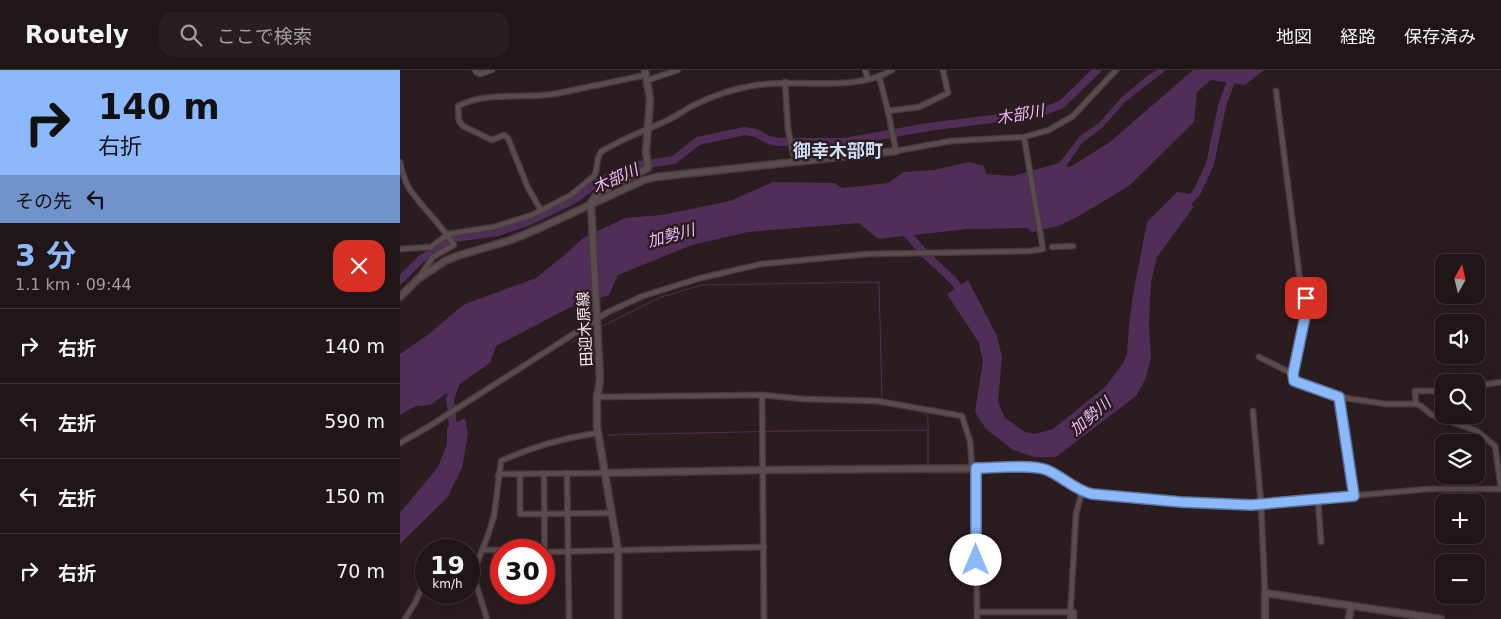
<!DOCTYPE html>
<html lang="ja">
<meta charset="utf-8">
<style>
:root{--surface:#201517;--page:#281e20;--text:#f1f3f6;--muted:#a29fa1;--line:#3d3436;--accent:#8cb9fc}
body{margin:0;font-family:"DejaVu Sans","Noto Sans JP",sans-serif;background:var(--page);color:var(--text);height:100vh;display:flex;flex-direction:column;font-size:19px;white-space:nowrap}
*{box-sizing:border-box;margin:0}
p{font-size:16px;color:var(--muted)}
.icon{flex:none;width:28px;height:28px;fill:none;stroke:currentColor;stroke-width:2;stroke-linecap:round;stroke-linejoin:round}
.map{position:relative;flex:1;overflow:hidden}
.panel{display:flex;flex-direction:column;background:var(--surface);width:400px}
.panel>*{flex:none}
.banner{background:#8cb9fc;color:#111;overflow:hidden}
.needle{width:32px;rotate:8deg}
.tools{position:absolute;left:1035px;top:184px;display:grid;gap:10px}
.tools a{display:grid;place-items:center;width:50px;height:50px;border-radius:10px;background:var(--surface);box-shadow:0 5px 20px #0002,0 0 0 1px var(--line);font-size:25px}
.speed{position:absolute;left:15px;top:469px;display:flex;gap:10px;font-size:25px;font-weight:700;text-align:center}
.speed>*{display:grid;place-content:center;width:65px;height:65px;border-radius:50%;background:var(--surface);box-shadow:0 5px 20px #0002,0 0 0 1px var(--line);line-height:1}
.speed small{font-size:12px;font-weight:400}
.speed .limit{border:8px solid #d22;background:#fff;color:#111}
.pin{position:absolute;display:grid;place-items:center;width:42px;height:42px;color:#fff;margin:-21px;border-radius:10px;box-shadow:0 2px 8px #0006}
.me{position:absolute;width:55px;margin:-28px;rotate:0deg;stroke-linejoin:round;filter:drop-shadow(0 0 4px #0008)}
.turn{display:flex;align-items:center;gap:18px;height:105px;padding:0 15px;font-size:22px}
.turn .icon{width:65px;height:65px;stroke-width:2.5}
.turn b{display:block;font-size:35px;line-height:42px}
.then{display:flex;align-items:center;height:48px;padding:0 15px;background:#0003;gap:10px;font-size:19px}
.round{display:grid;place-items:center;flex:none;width:52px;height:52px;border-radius:15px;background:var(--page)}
.summary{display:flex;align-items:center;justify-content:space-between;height:85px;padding:0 15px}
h1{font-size:30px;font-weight:700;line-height:38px;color:var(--accent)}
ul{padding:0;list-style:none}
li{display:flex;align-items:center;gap:15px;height:75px;padding:0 15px;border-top:1px solid var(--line)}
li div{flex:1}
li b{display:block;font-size:19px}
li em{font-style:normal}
header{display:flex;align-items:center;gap:30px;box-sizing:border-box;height:70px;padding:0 25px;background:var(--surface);border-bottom:1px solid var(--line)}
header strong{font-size:24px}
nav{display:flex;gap:28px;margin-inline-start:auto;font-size:18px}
.search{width:350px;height:45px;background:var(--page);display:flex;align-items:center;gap:12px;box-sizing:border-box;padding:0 18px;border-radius:15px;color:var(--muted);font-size:19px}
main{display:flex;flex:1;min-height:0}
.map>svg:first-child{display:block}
.water{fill:#512e58}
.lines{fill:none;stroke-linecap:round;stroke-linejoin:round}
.stream{stroke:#512e58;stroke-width:1}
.river{stroke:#512e58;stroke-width:8}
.street-casing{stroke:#46393c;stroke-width:7}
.secondary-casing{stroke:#46393c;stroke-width:9}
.street{stroke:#5b4a4e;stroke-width:4.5}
.secondary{stroke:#5b4a4e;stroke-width:6}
.route-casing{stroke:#5b78a4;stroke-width:12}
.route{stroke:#8cb9fc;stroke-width:9}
.labels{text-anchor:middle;stroke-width:5;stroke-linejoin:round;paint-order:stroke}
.street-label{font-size:15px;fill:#fcf0f3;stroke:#2b1c1f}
.water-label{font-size:16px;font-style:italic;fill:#f2b8fc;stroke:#2b1c1f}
.quarter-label{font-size:18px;font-weight:bold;fill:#ccddf7;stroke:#2b1c1f}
</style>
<header>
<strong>Routely</strong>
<div class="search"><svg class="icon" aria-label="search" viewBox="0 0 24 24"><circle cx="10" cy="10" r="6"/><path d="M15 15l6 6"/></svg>ここで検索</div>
<nav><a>地図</a><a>経路</a><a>保存済み</a></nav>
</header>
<main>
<section class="panel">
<div class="banner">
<div class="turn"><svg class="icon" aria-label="right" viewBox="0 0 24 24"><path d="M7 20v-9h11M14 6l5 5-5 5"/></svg><div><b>140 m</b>右折</div></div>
<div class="then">その先<svg class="icon" aria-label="left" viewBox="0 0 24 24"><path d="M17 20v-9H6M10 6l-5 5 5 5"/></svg></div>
</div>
<div class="summary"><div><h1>3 分</h1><p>1.1 km · 09:44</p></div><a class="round" style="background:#d93025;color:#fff"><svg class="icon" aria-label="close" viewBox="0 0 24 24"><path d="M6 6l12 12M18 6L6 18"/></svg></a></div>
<ul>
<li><svg class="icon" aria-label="right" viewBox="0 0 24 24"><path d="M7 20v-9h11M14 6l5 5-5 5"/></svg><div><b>右折</b></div><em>140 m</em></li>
<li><svg class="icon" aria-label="left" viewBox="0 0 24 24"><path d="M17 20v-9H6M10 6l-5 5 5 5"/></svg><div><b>左折</b></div><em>590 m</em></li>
<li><svg class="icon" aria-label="left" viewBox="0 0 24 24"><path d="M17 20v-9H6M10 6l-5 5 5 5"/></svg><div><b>左折</b></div><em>150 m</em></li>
<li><svg class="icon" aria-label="right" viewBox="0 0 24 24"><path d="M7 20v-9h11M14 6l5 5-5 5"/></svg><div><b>右折</b></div><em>70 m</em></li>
</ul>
</section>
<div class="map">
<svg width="1101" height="549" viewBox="0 0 1101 549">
<rect width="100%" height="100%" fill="#2b1c1f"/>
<path class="water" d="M757,0H766L725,32L703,57L682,73L666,96L670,97L710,72L793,0H864L845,15L811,10L797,22L794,52L729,116L679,146L658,156L632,162L627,158L568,159L478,169L459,153L348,162L292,175L218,205L209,225L169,238L96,276L90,293L30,335L16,336L0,345V284L29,264L63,235L136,208L167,183L183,168L225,148L262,145L330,131L373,112L435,113L442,118L488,113L504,102L534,100L569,92L584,96L586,104L613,106L659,93L680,66L699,53L721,28L747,6Z
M777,122L790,124L793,138L757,187L751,212L749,252L751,289L745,310L736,326L656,387H634L613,380L586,359L575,342L583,291L579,273L547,224L568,210L597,266L602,287L598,332L605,348L625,362L634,364L653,359L705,317L721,296L727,285L729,255L733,225L747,152Z
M65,348L68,364L62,398L47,428L0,474V443L38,397L47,374V357Z"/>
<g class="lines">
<path class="stream" d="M201,257L261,227L302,215L479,212L482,331
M172,272L193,261
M483,334L523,341L528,347V397
M208,365L386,361L529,360
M529,401V403H571L573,405L575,536"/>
<path class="river" d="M784,136L797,122L810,94L822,36L835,0
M503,159L527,186L553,210L563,224
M0,210L20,190L36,179L55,168L98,162L130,151L174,130L196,113L233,96L274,90L298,71L345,61L356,63L369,70L378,72H445L528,57L640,43L662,34L697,0
M54,363L50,329L57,309"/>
<defs>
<path id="street" d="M75,0L76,2L80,4L92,0
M465,0L468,9
M479,6L488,41L496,81L551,71L624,67L649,60L673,46L716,0
M248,10L278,0
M385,12L388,59L393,84L419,87
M876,21L901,218L911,238L906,242L893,304L894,311L939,327L986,334H1016L1021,336L1032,345L1077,361L1095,376L1101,419
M488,41L519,37L548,23L543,0
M0,92C2,101 4,110 9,118C22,138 41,154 54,175L33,187L20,206
M141,140L128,118L108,68L104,65L92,70L63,56L59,51L58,36C88,21 121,29 154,24L246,5
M652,177L673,176
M0,179L31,177L48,164L94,157L132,145L171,125L194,106C199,99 195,89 201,82C221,69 244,61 266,51C275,47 283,41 292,36C312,26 336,18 357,15C398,9 457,22 492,0
M859,287L893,304
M1076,316L1101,312
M362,325L364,549
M197,327L362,325L404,329L477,331L562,346L570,371L572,398
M939,327L954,425
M1016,334L1015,321H1044
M853,341L861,434L865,523
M0,373L28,357L208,242L243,226L297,209L361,194L468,184L630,181L643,179L624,67
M576,398L577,549
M144,403L145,518
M167,403L169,549
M120,404V444L212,443
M98,406L101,404L205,403
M918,429L921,472
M861,434L1028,419H1101
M83,480H115
M144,482L364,477
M577,542H674V549
M5,549L15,533L26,508
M87,549L73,504L88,465L94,446L101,391C131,377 164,368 197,363
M670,549L676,444L682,421"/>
<path id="secondary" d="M0,227L18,209L45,191L57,186L111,170L140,158L244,110L256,107L496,81
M205,403L363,400L632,398C658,401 669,418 692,424L815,435H851L861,434
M218,549V480L197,357V327L200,310L191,133L197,124L248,98L246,81L250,30L245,0
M865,549V523L1041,549
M949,549L951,536"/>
</defs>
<use href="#street" class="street-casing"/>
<use href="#secondary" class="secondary-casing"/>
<use href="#street" class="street"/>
<use href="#secondary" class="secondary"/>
</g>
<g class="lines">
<defs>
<path id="route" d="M576,490V398C594,398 631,394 647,400C663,407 675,420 692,424L781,432L851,435L954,426L939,327L894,311L893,304L906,242L911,238L906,228"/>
</defs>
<use href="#route" class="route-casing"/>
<use href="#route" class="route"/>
</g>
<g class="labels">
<g class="street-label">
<text transform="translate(185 259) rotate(-93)" y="5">田迎木原線</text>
</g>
<g class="water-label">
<text transform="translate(620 44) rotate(-10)" y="6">木部川</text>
<text transform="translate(215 108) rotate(-24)" y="6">木部川</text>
<text transform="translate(271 165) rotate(-15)" y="6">加勢川</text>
<text transform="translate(690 346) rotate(-41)" y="6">加勢川</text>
</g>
<g class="quarter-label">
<text x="438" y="87">御幸木部町</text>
</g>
</g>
</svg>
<div class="tools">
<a><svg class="needle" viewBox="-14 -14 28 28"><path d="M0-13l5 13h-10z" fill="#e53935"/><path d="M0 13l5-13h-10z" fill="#a29fa1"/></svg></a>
<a><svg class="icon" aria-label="sound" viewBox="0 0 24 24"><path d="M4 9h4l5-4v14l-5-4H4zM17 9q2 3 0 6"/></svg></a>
<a><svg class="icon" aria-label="search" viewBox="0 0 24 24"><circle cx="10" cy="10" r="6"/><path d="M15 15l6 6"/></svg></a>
<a><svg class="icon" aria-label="layers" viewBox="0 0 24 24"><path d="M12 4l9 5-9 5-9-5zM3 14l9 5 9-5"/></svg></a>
<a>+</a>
<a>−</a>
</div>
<div class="speed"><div>19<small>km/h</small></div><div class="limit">30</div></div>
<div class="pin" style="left:906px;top:228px;background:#d93025"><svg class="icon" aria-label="arrive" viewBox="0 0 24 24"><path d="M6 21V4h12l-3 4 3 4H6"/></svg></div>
<svg class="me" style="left:576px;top:490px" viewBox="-20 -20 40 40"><circle r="19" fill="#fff"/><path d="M0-13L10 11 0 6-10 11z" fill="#8cb9fc"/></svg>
</div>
</main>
